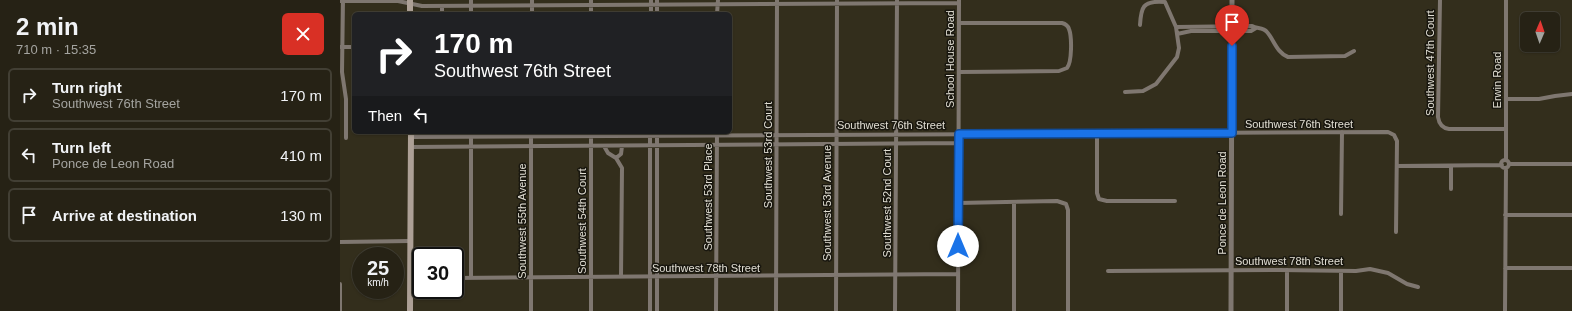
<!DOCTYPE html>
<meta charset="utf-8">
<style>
:root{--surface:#262215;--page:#2e2a1e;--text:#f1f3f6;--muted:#a4a4a0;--line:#423f34}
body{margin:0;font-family:Helvetica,sans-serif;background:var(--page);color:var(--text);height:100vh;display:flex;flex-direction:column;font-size:15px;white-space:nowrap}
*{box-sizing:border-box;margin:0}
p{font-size:13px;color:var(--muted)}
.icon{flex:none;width:22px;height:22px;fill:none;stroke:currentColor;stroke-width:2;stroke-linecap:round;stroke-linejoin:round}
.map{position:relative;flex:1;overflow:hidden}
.details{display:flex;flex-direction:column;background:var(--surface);width:340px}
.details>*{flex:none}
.guide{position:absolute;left:12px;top:12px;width:380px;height:122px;border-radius:6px;box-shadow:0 1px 3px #0004,0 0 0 1px var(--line);background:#202124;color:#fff;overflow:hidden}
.needle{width:26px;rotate:2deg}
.controls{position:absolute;left:1180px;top:12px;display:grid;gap:8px}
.controls a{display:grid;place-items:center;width:40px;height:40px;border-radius:6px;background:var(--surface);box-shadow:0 1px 3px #0004,0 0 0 1px var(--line);font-size:20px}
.speed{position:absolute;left:12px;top:247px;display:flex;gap:8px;font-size:20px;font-weight:700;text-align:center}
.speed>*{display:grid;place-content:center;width:52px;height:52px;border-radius:50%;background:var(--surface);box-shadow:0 1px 3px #0004,0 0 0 1px var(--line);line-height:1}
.speed small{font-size:10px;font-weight:400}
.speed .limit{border:2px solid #111;border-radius:6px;background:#fff;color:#111}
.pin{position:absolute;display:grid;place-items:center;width:34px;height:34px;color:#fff;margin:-41px -17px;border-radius:50% 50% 50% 0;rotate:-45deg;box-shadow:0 0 4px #0007}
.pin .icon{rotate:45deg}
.me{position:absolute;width:44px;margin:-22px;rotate:0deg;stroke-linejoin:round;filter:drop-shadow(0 0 3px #0008)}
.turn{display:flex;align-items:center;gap:14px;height:84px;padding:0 16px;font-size:18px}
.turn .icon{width:52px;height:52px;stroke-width:2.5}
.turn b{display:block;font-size:28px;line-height:34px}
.then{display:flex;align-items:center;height:38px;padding:0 16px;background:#0003;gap:8px;font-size:15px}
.round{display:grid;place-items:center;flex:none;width:42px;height:42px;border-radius:6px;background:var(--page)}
.headline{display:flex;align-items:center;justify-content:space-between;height:68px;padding:0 16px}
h1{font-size:24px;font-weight:800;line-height:30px}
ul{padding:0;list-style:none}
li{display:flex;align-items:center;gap:12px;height:54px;margin:0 8px 6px;padding:0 8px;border:2px solid var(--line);border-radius:6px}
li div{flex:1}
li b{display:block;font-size:15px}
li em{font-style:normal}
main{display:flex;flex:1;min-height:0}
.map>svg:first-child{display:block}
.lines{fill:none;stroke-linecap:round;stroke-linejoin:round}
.minor{stroke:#7f7770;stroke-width:4}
.tertiary{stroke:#7f7770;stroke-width:5}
.secondary{stroke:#ada096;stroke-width:6}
.route-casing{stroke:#114b97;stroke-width:10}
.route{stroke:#1a73e8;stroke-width:7}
.labels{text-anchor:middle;stroke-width:3;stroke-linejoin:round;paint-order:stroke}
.street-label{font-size:11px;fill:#e1ded3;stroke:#19170f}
</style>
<main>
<section class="details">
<div class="headline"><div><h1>2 min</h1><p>710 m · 15:35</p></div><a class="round" style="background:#d93025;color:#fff"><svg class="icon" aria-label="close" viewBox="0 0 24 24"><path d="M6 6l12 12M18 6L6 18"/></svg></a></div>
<ul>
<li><svg class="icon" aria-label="right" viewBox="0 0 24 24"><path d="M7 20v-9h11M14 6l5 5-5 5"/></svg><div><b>Turn right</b><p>Southwest 76th Street</p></div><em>170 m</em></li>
<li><svg class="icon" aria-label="left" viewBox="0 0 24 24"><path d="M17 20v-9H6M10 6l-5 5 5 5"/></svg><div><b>Turn left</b><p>Ponce de Leon Road</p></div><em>410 m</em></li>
<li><svg class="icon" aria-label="arrive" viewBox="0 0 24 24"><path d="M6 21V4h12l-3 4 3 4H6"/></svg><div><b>Arrive at destination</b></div><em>130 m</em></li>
</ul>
</section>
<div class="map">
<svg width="1232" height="311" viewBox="0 0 1232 311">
<rect width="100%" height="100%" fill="#332e1c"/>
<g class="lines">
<path class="minor" d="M3,0L2,72L6,99V138
M1100,0L1098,117C1099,124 1102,128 1109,129H1166
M0,1H58L82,6L619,3
M102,14V6
M131,14V0
M192,14V0
M251,14V0
M311,14V0
M317,14V0
M377,14L378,0
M836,27L912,26C917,29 923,27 927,32C934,40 937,53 948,57L1005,56L1014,51
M837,34L851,31H911L916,28
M0,47H14
M619,72L719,71L727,68C732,62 732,37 729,29C728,26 726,24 722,23H619
M785,92L803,91L816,84L837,57L839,48L836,27L825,2C802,0 801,8 800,25
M1166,99H1199L1215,96L1232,94
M251,132V311
M757,133V193L759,199L767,201H835
M71,137L1048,132L1054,135L1057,141L1056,232
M264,146L268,153L276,158L281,154L282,146
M71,147L619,143
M276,158L282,168L281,277
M1166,160V0
M1161 164a4 4 0 1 1 8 0a4 4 0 1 1-8 0Z
M1169,164H1232
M1057,166L1162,165
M1111,189V166
M618,203L717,201L726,204L728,210V311
M1001,214L1002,132
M1165,215H1232
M0,242L70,241
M1165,268H1232
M768,271L939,270L1016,271L1030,269L1048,273L1067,284L1078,287
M115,278L618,274
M131,278V132
M70,279L81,278
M0,284V311
M191,311V132
M310,311V132
M317,311V132
M376,311L377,132
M436,311L437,0
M496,311L497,0
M555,311L557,0
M618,311L619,0
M674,311V202
M947,311V270
M1001,311V271
M1165,311L1166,168"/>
<path class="tertiary" d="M891,311L892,0"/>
<path class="secondary" d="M70,0V14
M70,311L71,132"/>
</g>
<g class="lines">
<defs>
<path id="route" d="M618,246L619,134L892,133V46"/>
</defs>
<use href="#route" class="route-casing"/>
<use href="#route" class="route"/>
</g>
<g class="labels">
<g class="street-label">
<text transform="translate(610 59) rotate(-90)" y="4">School House Road</text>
<text transform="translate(1090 63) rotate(-90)" y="4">Southwest 47th Court</text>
<text transform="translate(1157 80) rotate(-90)" y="4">Erwin Road</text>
<text x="959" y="128">Southwest 76th Street</text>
<text x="551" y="129">Southwest 76th Street</text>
<text transform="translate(428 155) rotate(-90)" y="4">Southwest 53rd Court</text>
<text transform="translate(368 197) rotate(-90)" y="4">Southwest 53rd Place</text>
<text transform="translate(487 203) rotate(-90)" y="4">Southwest 53rd Avenue</text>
<text transform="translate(547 203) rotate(-90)" y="4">Southwest 52nd Court</text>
<text transform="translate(882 203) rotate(-90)" y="4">Ponce de Leon Road</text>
<text transform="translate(182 221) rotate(-90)" y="4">Southwest 55th Avenue</text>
<text transform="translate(242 221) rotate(-90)" y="4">Southwest 54th Court</text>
<text x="949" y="265">Southwest 78th Street</text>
<text x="366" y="272">Southwest 78th Street</text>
</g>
</g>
</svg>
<div class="controls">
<a><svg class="needle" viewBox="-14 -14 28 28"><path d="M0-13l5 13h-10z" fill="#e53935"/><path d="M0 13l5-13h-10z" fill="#a4a4a0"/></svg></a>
</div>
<div class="speed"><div>25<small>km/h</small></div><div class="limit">30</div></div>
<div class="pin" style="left:892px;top:46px;background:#d93025"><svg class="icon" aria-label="arrive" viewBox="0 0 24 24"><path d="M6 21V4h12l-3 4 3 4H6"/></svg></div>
<svg class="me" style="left:618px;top:246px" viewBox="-20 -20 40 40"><circle r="19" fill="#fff"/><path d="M0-13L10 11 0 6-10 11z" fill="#1a73e8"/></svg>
<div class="guide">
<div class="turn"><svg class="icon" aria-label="right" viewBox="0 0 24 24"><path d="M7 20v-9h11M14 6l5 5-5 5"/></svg><div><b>170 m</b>Southwest 76th Street</div></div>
<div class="then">Then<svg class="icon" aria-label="left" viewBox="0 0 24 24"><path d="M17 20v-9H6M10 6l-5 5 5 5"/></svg></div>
</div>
</div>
</main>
